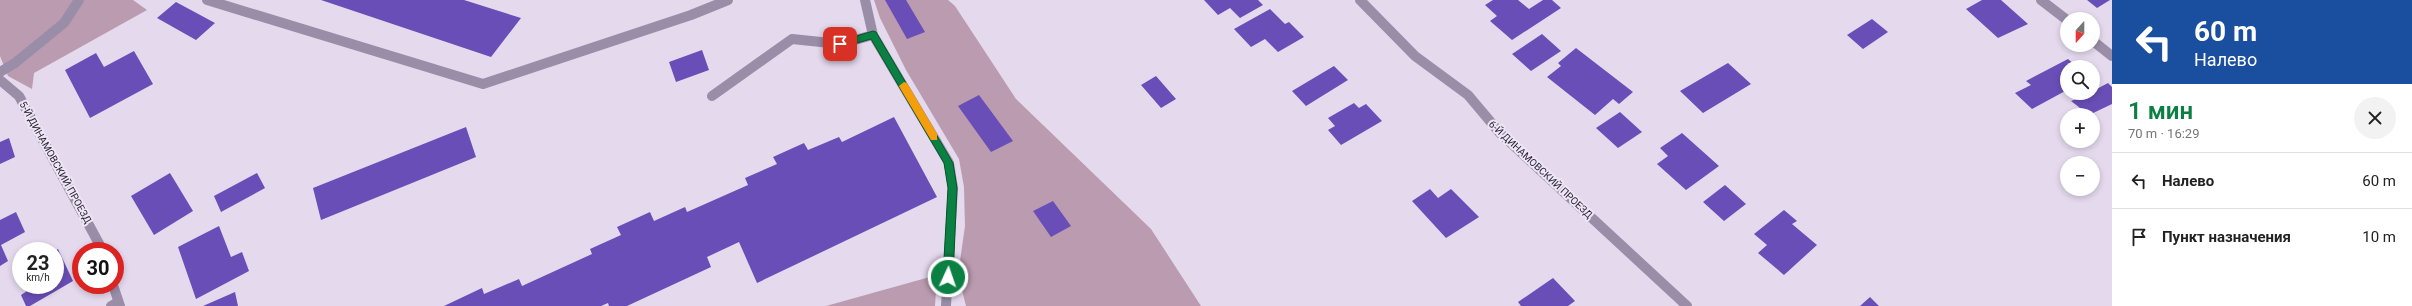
<!DOCTYPE html>
<html lang="ru">
<meta charset="utf-8">
<style>
:root{--surface:#fff;--page:#f2f2f2;--text:#222;--muted:#767676;--line:#e0e0e0;--accent:#0b8043}
body{margin:0;font-family:Roboto,sans-serif;background:var(--page);color:var(--text);height:100vh;display:flex;flex-direction:column;font-size:15px;white-space:nowrap}
*{box-sizing:border-box;margin:0}
p{font-size:13px;color:var(--muted)}
.icon{flex:none;width:22px;height:22px;fill:none;stroke:currentColor;stroke-width:2;stroke-linecap:round;stroke-linejoin:round}
.map{position:relative;flex:1;overflow:hidden}
.details{display:flex;flex-direction:column;background:var(--surface);width:300px}
.details>*{flex:none}
.hud{background:#1a4fa0;color:#fff;overflow:hidden}
.needle{width:26px;rotate:201deg}
.fabs{position:absolute;left:2060px;top:12px;display:grid;gap:8px}
.fabs a{display:grid;place-items:center;width:40px;height:40px;border-radius:50%;background:var(--surface);box-shadow:0 2px 6px #0003;font-size:20px}
.speed{position:absolute;left:12px;top:242px;display:flex;gap:8px;font-size:20px;font-weight:700;text-align:center}
.speed>*{display:grid;place-content:center;width:52px;height:52px;border-radius:50%;background:var(--surface);box-shadow:0 2px 6px #0003;line-height:1}
.speed small{font-size:10px;font-weight:400}
.speed .limit{border:6px solid #d22;background:#fff;color:#111}
.pin{position:absolute;display:grid;place-items:center;width:34px;height:34px;color:#fff;margin:-17px;border-radius:8px;box-shadow:0 2px 6px #0006}
.me{position:absolute;width:44px;margin:-22px;rotate:3deg;stroke-linejoin:round;filter:drop-shadow(0 0 3px #0008)}
.turn{display:flex;align-items:center;gap:14px;height:84px;padding:0 16px;font-size:18px}
.turn .icon{width:52px;height:52px;stroke-width:2.5}
.turn b{display:block;font-size:28px;line-height:34px}
.round{display:grid;place-items:center;flex:none;width:42px;height:42px;border-radius:21px;background:var(--page)}
.headline{display:flex;align-items:center;justify-content:space-between;height:68px;padding:0 16px}
h1{font-size:24px;font-weight:600;line-height:30px;color:var(--accent)}
ul{padding:0;list-style:none}
li{display:flex;align-items:center;gap:12px;height:56px;padding:0 16px;border-top:1px solid var(--line)}
li div{flex:1}
li b{display:block;font-size:15px}
li em{font-style:normal}
main{display:flex;flex:1;min-height:0}
.map>svg:first-child{display:block}
.green{fill:#ba9baf}
.building{fill:#694eb7}
.lines{fill:none;stroke-linecap:round;stroke-linejoin:round}
.service{stroke:#998da7;stroke-width:10}
.minor{stroke:#998da7;stroke-width:10}
.route{fill:#0b8043;stroke:#07532c}
.slow{fill:#f59e0b}
.labels{text-anchor:middle;stroke-width:4;stroke-linejoin:round;paint-order:stroke}
.street-label{font-size:10px;fill:#2a2631;stroke:#eee5f6}
</style>
<main>
<div class="map">
<svg width="2112" height="306" viewBox="0 0 2112 306">
<rect width="100%" height="100%" fill="#e4d9ed"/>
<path class="green" d="M0,0H133L147,10L34,73L32,89L8,76L0,56Z
M874,0H948L955,6L1016,99L1151,229L1201,306H966L958,275L965,226L964,187L959,159L906,70L880,18Z
M937,275L935,306H826Z"/>
<path class="building" d="M321,0H464L521,18L491,57Z
M885,0H906L925,32L907,39Z
M1204,0H1258L1263,5L1240,18L1230,8L1218,15Z
M1493,0H1518L1529,9L1543,0H1552L1561,8L1512,40L1490,21L1497,16L1485,5Z
M1982,0H2001L2028,24L1998,38L1966,9Z
M2087,0H2110L2097,8Z
M176,2L215,23L196,40L157,18Z
M1270,9L1285,24L1289,22L1304,37L1278,52L1265,39L1251,47L1234,29Z
M1872,19L1888,32L1863,49L1847,35Z
M1542,34L1561,51L1531,71L1512,54Z
M1576,48L1633,92L1619,104L1613,99L1595,115L1547,77L1561,66L1558,63Z
M702,50L709,70L676,82L669,62Z
M134,51L153,84L90,118L65,70L96,53L104,67Z
M2068,59L2077,67H2067V90L2032,109L2015,93L2031,85L2026,81Z
M1728,63L1751,84L1703,113L1680,91Z
M1334,66L1348,80L1306,106L1292,91Z
M1156,76L1176,99L1161,108L1141,85Z
M2108,83L2112,87V104L2089,115L2071,101L2093,93V91Z
M979,95L1013,141L991,152L958,106Z
M1354,103L1359,108L1366,104L1382,121L1341,145L1328,130L1335,126L1328,118Z
M1620,112L1642,132L1618,148L1596,128Z
M894,117L937,197L757,283L739,242L707,257L711,267L627,306H609L608,303L601,306H444L482,288L484,294L519,279L522,286L592,254L590,249L621,235L617,227L650,212L654,221L685,207L687,212L748,185L745,178L777,164L773,157L804,143L808,150L839,137L842,142Z
M466,127L476,157L321,220L313,188Z
M1682,133L1719,166L1686,190L1657,164L1668,156L1660,148Z
M9,138L15,157L0,164V142Z
M170,173L193,211L154,235L131,196Z
M257,173L265,188L221,212L214,196Z
M1725,185L1746,204L1724,221L1703,202Z
M1430,189L1438,198L1451,189L1479,217L1446,238L1412,201Z
M1053,201L1071,226L1051,237L1033,211Z
M1784,210L1797,221L1792,224L1817,245L1784,275L1758,253L1767,245L1754,234Z
M16,212L25,232L1,245L8,261L0,266V220Z
M219,226L231,257L242,252L249,271L196,299L178,247Z
M58,249L73,281L30,306H26L21,295L36,285H55V251Z
M1553,278L1575,301L1568,306H1521L1518,302Z
M235,292L238,306H203Z
M1870,297L1879,306H1860Z"/>
<g class="lines">
<path class="service" d="M207,0L483,84L691,15L728,0
M0,72L15,63L64,23L79,0
M712,96L792,39L840,44L873,35
M111,306L118,302"/>
<path class="minor" d="M865,0L873,35L949,163L953,188L946,306
M1360,0L1415,56L1468,95L1500,133L1687,306
M2041,0L2067,20
M2093,41L2112,56
M0,80L19,96L103,251
M113,285L120,306"/>
</g>
<path class="route" d="M873,31L876,32L953,163L957,188L953,277L948,281L943,277L948,188L944,163L871,39L840,48L836,44L837,42Z"/>
<path class="slow" d="M904,82L907,83L937,134V140H931L900,88L899,86Z"/>
<g class="labels">
<g class="street-label">
<text transform="translate(56 162) rotate(61)" y="4">5-Й ДИНАМОВСКИЙ ПРОЕЗД</text>
<text transform="translate(1541 169) rotate(43)" y="4">6-Й ДИНАМОВСКИЙ ПРОЕЗД</text>
</g>
</g>
</svg>
<div class="fabs">
<a><svg class="needle" viewBox="-14 -14 28 28"><path d="M0-13l5 13h-10z" fill="#e53935"/><path d="M0 13l5-13h-10z" fill="#767676"/></svg></a>
<a><svg class="icon" aria-label="search" viewBox="0 0 24 24"><circle cx="10" cy="10" r="6"/><path d="M15 15l6 6"/></svg></a>
<a>+</a>
<a>−</a>
</div>
<div class="speed"><div>23<small>km/h</small></div><div class="limit">30</div></div>
<div class="pin" style="left:840px;top:44px;background:#d93025"><svg class="icon" aria-label="arrive" viewBox="0 0 24 24"><path d="M6 21V4h12l-3 4 3 4H6"/></svg></div>
<svg class="me" style="left:948px;top:277px" viewBox="-20 -20 40 40"><circle r="17" fill="#0b8043" stroke="#fff" stroke-width="3"/><path d="M0-11L8 9 0 5-8 9z" fill="#fff"/></svg>
</div>
<section class="details">
<div class="hud">
<div class="turn"><svg class="icon" aria-label="left" viewBox="0 0 24 24"><path d="M17 20v-9H6M10 6l-5 5 5 5"/></svg><div><b>60 m</b>Налево</div></div>
</div>
<div class="headline"><div><h1>1 мин</h1><p>70 m · 16:29</p></div><a class="round"><svg class="icon" aria-label="close" viewBox="0 0 24 24"><path d="M6 6l12 12M18 6L6 18"/></svg></a></div>
<ul>
<li><svg class="icon" aria-label="left" viewBox="0 0 24 24"><path d="M17 20v-9H6M10 6l-5 5 5 5"/></svg><div><b>Налево</b></div><em>60 m</em></li>
<li><svg class="icon" aria-label="arrive" viewBox="0 0 24 24"><path d="M6 21V4h12l-3 4 3 4H6"/></svg><div><b>Пункт назначения</b></div><em>10 m</em></li>
</ul>
</section>
</main>
